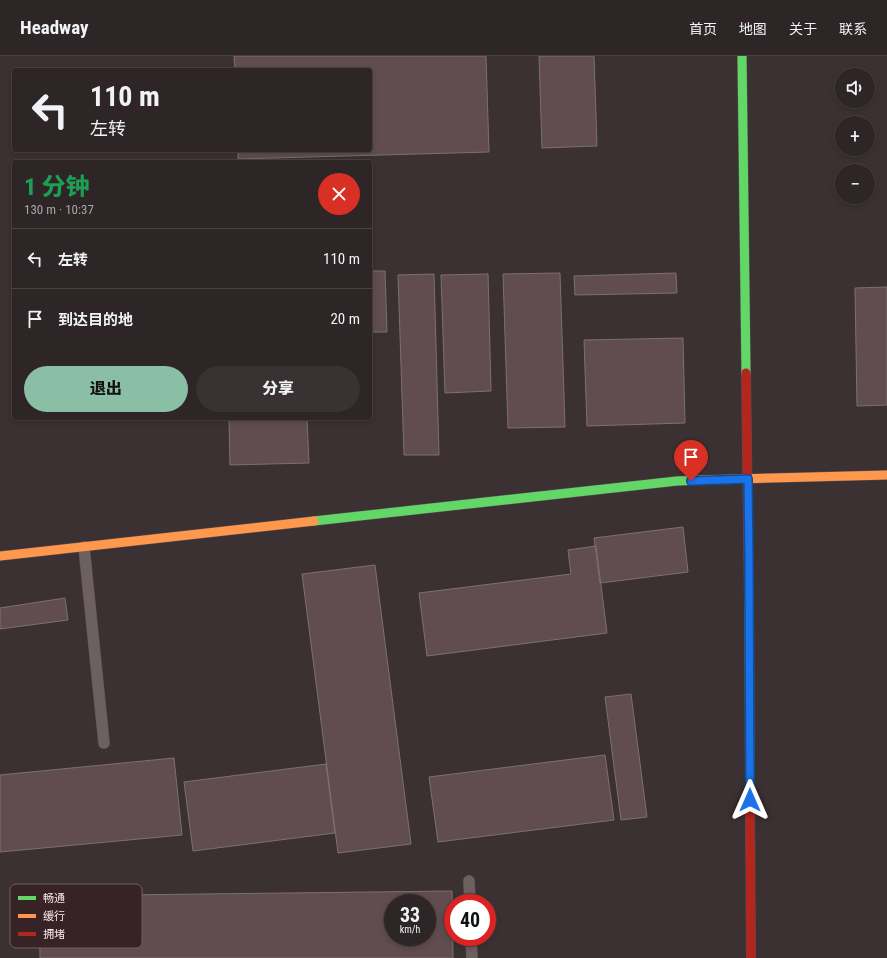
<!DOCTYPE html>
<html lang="zh">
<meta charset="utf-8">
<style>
:root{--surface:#2d2526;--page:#393132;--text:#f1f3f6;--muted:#a7a5a7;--line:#484243;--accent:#8abfa5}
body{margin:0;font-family:"Roboto Condensed","Noto Sans SC",sans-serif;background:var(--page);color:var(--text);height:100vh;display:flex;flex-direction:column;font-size:15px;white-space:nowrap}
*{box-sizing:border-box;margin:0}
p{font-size:13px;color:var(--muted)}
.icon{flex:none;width:22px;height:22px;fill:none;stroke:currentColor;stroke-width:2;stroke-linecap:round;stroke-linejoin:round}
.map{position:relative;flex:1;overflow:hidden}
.drawer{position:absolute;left:12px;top:104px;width:360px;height:260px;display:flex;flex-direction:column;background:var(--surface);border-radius:4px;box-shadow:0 2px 6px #0003,0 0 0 1px var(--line)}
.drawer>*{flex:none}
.banner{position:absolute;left:12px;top:12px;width:360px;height:84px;border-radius:4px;box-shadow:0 2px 6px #0003,0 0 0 1px var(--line);background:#2d2526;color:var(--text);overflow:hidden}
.controls{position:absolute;left:835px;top:12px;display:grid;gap:8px}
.controls a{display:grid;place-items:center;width:40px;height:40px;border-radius:50%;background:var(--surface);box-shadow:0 2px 6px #0003,0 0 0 1px var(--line);font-size:20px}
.speed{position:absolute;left:384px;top:838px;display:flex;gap:8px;font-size:20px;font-weight:700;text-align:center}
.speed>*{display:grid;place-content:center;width:52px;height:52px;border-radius:50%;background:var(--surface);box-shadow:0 2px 6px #0003,0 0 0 1px var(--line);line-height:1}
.speed small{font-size:10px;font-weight:400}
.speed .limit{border:6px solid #d22;background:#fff;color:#111}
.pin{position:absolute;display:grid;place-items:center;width:34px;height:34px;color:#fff;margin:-41px -17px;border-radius:50% 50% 50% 0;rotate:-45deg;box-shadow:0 0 4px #0007}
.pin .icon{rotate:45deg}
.me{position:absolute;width:44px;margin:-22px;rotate:0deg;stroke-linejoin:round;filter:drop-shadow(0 0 3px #0008)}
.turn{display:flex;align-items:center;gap:14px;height:84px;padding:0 12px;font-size:18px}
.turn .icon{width:52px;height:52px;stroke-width:2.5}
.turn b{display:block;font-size:28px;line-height:34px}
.round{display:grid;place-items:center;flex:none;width:42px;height:42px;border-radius:21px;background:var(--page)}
.headline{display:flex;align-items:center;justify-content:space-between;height:68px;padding:0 12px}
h1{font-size:24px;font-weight:800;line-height:30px;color:#1e9e55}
.button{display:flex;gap:8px;margin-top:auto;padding:8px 12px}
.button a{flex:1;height:46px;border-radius:24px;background:var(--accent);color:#111;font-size:16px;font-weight:800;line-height:46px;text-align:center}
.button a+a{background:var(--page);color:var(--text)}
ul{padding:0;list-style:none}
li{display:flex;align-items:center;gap:12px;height:60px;padding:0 12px;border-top:1px solid var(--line)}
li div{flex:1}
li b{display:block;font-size:15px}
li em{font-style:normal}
header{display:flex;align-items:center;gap:24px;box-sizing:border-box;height:56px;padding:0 20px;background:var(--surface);border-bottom:1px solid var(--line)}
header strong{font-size:19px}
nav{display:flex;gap:22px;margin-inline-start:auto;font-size:14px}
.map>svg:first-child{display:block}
.building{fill:#614d50;stroke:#7b7172;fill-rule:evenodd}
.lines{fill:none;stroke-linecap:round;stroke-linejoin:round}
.lane-casing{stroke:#594f50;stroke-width:12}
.fast-casing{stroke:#594f50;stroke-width:10}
.slow-casing{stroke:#594f50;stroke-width:10}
.jam-casing{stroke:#594f50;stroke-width:10}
.lane{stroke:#6c6061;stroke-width:11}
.fast{stroke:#63d668;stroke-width:9}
.slow{stroke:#ff974d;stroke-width:9}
.jam{stroke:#b3261e;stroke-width:9}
.route-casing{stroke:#114b97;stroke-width:10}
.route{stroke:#1a73e8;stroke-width:7}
.key{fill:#372225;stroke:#715e60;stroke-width:1}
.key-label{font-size:11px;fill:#f8eaeb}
</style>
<header>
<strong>Headway</strong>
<nav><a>首页</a><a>地图</a><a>关于</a><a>联系</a></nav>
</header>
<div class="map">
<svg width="887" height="902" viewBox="0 0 887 902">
<rect width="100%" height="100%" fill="#3c3132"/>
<path class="building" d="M234,0H486L489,96L238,103V94H370V14H235Z
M539,0H594L597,90L542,92Z
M370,215H385L387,276H370Z
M560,217L565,371L508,372L503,218Z
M676,217L677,237L575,239L574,220Z
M434,218L439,399H404L398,219Z
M488,218L491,335L445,337L441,219Z
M887,231V349L857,350L855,232Z
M683,282L685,367L587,370L584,284Z
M229,362H307L309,407L230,409Z
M683,471L688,516L600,527L594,482Z
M596,490L607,577L427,600L419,537L571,518L568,494Z
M375,509L411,788L338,797L302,518Z
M65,542L68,564L0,573V552Z
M631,638L647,761L621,764L605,641Z
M605,699L614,764L438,786L429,721Z
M174,702L182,779L0,796V719Z
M326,708L335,777L193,795L184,726Z
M452,835L453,902H40L39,840ZM393,847H427V881H393Z"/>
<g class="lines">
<defs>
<path id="lane" d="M84,491L104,687
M469,825L470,847
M471,881L472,902"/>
<path id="fast" d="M742,0L746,317
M314,465L677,425L701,424
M749,546L750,755"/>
<path id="slow" d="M701,424L887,419
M0,500L314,465"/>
<path id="jam" d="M746,317L749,546
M750,755L751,902"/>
</defs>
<use href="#lane" class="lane-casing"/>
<use href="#fast" class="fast-casing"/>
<use href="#slow" class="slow-casing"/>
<use href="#jam" class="jam-casing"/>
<use href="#lane" class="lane"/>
<use href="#fast" class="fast"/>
<use href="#slow" class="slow"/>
<use href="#jam" class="jam"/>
</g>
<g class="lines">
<defs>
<path id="route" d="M691,425L748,423L749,506L750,744"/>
</defs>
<use href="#route" class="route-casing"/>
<use href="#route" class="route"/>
</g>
<rect x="10" y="828" width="132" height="64" rx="6" class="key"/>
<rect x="18" y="840" width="18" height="4" fill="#63d668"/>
<rect x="18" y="858" width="18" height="4" fill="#ff974d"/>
<rect x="18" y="876" width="18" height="4" fill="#b3261e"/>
<g class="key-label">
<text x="43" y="846">畅通</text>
<text x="43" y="864">缓行</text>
<text x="43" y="882">拥堵</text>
</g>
</svg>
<div class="controls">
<a><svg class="icon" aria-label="sound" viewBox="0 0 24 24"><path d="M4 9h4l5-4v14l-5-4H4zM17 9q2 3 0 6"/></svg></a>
<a>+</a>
<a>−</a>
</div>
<div class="speed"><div>33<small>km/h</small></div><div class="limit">40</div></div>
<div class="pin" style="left:691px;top:425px;background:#d93025"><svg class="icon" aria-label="arrive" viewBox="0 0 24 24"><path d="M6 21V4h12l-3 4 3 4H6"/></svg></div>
<svg class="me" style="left:750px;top:744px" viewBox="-20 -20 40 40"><path d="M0-17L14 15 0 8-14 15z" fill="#1a73e8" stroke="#fff" stroke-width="4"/></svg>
<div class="banner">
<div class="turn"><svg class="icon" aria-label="left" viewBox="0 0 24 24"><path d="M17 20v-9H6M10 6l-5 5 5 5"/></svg><div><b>110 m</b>左转</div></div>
</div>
<section class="drawer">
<div class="headline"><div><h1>1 分钟</h1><p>130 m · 10:37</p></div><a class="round" style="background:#d93025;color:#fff"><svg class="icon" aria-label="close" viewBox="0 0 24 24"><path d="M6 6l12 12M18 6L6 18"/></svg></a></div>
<ul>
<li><svg class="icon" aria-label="left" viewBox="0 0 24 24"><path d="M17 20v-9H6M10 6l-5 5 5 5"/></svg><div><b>左转</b></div><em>110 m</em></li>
<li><svg class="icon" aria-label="arrive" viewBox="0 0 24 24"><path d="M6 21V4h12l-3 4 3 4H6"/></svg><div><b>到达目的地</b></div><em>20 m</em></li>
</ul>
<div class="button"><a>退出</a><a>分享</a></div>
</section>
</div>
